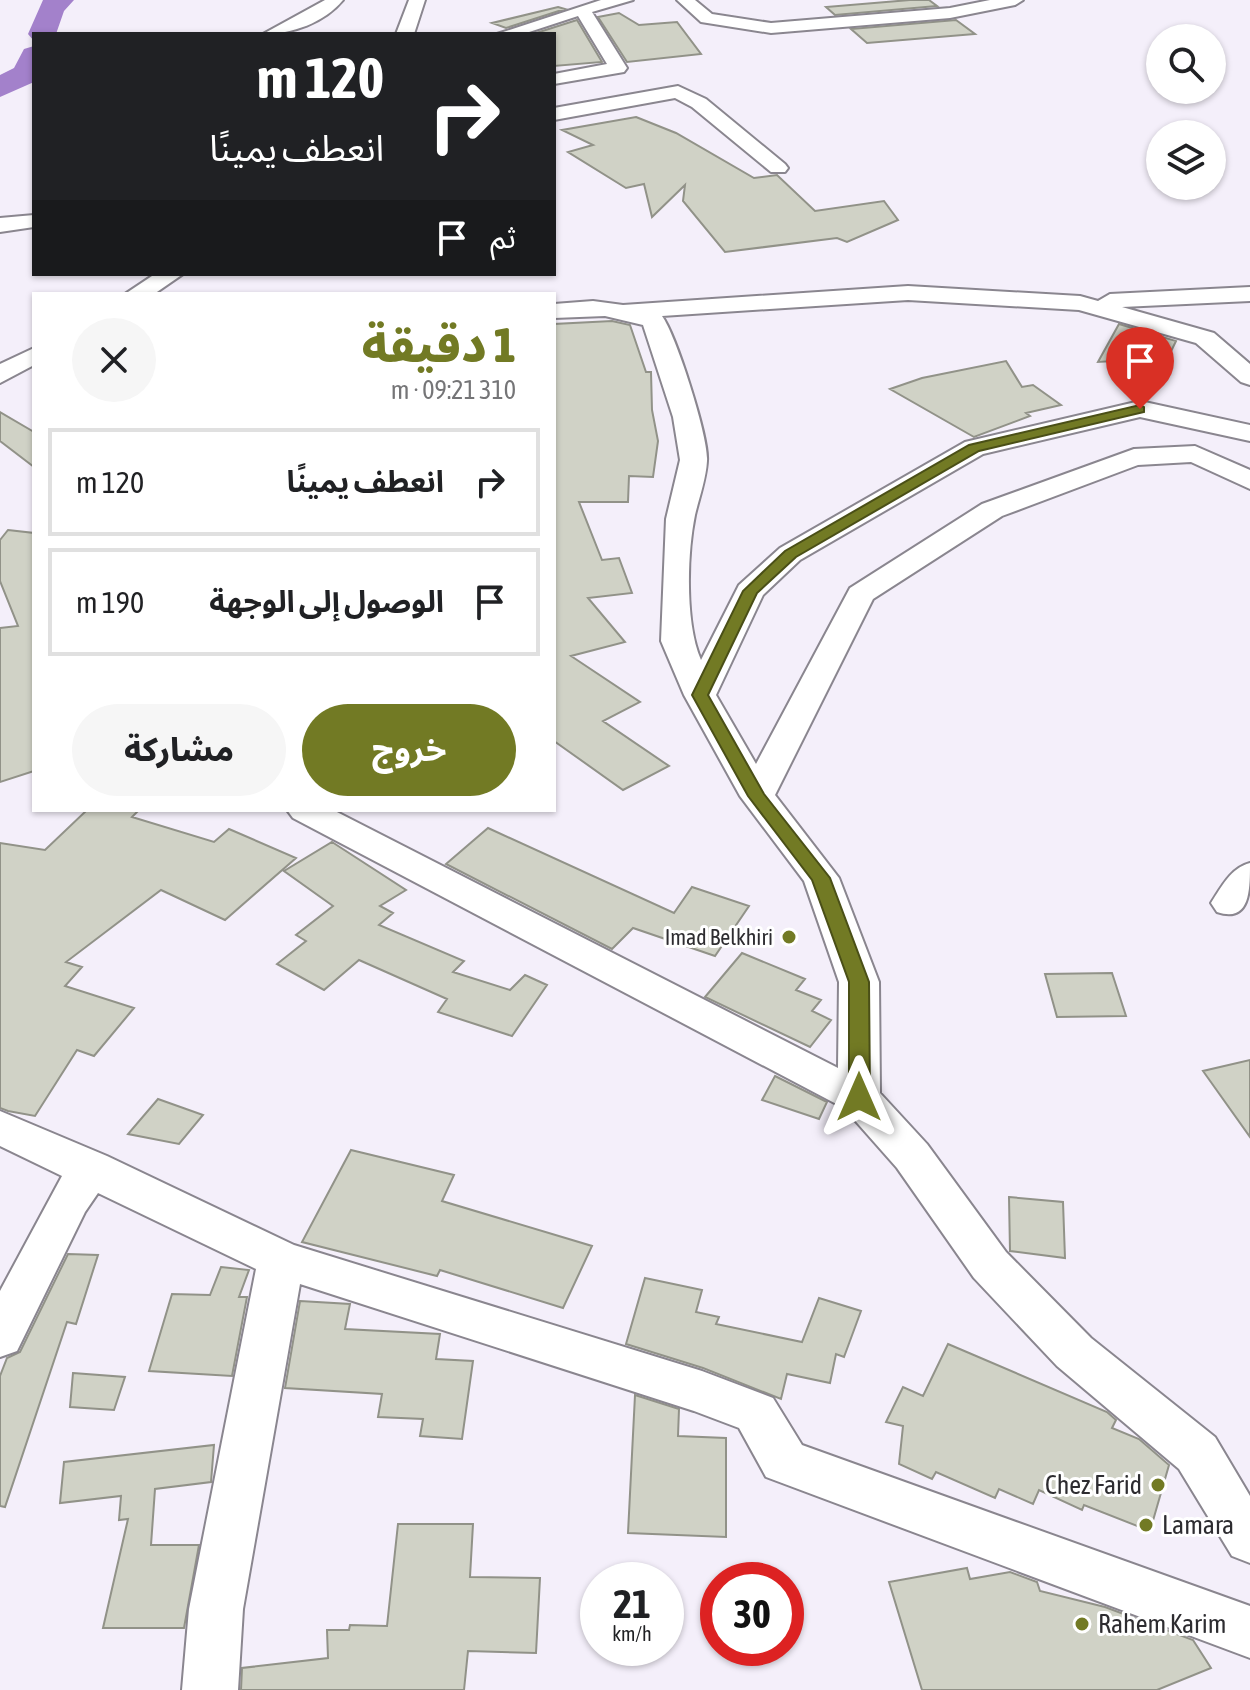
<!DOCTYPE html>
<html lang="ar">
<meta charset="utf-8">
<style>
:root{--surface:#fff;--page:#f6f6f6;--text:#202124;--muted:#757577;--line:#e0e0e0;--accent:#727a24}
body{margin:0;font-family:"Asap Condensed","Noto Sans Arabic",sans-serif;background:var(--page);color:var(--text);direction:rtl;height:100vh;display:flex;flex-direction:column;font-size:30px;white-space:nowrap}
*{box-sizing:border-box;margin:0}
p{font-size:26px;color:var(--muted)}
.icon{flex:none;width:44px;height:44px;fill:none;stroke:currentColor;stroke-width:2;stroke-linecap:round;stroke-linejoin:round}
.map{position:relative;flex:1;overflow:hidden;direction:ltr}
.sheet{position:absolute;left:32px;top:292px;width:524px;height:520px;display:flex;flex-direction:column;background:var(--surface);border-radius:0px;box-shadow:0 2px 6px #0004;direction:rtl}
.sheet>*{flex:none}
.banner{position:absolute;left:32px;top:32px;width:524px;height:244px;border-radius:0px;box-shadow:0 2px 6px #0004;direction:rtl;background:#202124;color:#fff;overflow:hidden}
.buttons{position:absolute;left:1146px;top:24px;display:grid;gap:16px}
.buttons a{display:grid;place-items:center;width:80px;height:80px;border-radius:50%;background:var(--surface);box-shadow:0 2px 6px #0004;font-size:40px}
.speed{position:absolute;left:580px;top:1562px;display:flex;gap:16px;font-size:40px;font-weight:700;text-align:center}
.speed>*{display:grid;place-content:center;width:104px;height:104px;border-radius:50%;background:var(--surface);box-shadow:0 2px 6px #0004;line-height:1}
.speed small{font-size:20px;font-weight:400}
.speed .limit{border:12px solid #d22;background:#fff;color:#111}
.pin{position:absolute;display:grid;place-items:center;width:68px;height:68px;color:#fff;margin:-82px -34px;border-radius:50% 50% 50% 0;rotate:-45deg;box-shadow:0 0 8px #0007}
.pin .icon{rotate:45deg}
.me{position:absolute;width:88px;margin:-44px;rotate:0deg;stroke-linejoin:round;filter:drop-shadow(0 0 6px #0008)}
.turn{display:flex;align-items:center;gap:28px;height:168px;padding:0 40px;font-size:36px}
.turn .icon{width:104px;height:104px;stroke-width:2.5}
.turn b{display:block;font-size:56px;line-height:68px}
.then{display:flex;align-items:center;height:76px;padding:0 40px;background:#0003;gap:16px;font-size:30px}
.round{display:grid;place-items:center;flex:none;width:84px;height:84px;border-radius:42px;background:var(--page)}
.head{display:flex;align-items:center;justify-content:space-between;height:136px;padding:0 40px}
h1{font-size:48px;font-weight:800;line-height:60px;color:var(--accent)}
.button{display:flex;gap:16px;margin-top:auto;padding:16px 40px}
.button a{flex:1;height:92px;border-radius:48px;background:var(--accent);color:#fff;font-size:32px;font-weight:800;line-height:92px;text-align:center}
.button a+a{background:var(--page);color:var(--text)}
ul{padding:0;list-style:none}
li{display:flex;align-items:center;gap:24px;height:108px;margin:0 16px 12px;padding:0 24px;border:4px solid var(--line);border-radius:0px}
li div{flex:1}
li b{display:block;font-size:30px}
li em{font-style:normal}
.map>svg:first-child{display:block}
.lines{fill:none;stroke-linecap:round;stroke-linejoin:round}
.river{fill:#a381cb;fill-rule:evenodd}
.building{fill:#d0d2c6;stroke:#919288;stroke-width:2}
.minor-casing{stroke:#8a868f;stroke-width:4}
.minor{fill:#fff;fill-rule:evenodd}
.route{fill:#727a24;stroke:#4a4f17;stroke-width:2}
.poi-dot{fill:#727a24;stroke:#fff;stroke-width:3}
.labels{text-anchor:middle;stroke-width:6;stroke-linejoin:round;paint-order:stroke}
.poi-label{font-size:22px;fill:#2d2c30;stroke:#fff;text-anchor:end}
.near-poi-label{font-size:26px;fill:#2d2c30;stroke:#fff;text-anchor:start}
</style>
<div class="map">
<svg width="1250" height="1690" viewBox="0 0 1250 1690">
<rect width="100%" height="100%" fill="#f4effa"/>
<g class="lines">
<path class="river" d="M43,0H74L64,11L56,34H34V41L28,34Z
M34,46V82L0,97V75L14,68L24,49Z"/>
</g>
<path class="building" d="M910,0H929L937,6L835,15L826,7Z
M558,7L565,9L506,28L492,23Z
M619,13L639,25L677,22L701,54L627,62L598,17Z
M577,20L602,62L554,66V34H533Z
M956,20L975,34L867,43L851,29Z
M636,117L676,133L754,178L777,175L815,211L884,201L898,220L847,242L837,238L725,252L683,201L685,185L652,217L644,184L626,188L568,152L593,145L562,130Z
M612,321L630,325L646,372H651L652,410L658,441L653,477L629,476L628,502H579L602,560L619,558L632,593L588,598L625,642L571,656L640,702L603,721L669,766L623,790L554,741V324Z
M1119,324L1176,341L1164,366L1131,360L1098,362Z
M1006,361L1022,387L1033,385L1061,405L1026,413L1030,416L974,437L890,389L922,378Z
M0,412L34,432V467L0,441Z
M8,530L34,533V771L0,782V628L18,626L0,581V540Z
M87,810H139L132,817L214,842L229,829L296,858L225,920L161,890L66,962L82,967L65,986L134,1008L94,1056L77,1050L35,1116L8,1111L0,1108V843L45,850Z
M488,828L674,913L692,887L749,906L715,956L633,928L612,949L446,864Z
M332,842L406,890L380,906L393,913L379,925L464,961L453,972L510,990L525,975L547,985L512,1036L438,1012L447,999L359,960L324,990L277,964L306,941L296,935L333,906L284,871Z
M742,953L805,979L796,990L821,1000L812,1011L831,1020L810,1047L705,997Z
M1112,973L1126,1016L1057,1017L1045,974Z
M1250,1060V1137L1203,1071Z
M775,1076L827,1102L819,1119L762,1100Z
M158,1099L203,1115L179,1144L128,1134Z
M351,1150L454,1175L442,1201L592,1246L563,1308L440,1270L437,1276L302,1242Z
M1009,1197L1063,1202L1065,1258L1010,1251Z
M68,1254L98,1255L76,1324L67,1322L5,1507L0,1506V1376L7,1358L20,1352Z
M221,1267L249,1270L239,1297H247L232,1376L149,1371L172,1294L210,1295Z
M645,1278L702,1290L696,1312L719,1317L716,1324L802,1342L819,1298L861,1311L844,1357L836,1354L830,1383L787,1374L781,1399L703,1368L626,1344Z
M300,1301L350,1304L345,1329L440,1334L436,1359L473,1361L462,1439L420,1436L423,1419L378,1417L382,1394L285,1388Z
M948,1344L1107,1412L1116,1420L1112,1428L1139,1439L1169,1465L1150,1531L1084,1505L1082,1510L1039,1490L1033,1504L999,1489L995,1498L936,1472L932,1479L899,1464L903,1426L886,1422L903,1387L923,1396Z
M73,1373L125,1377L114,1410L70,1407Z
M635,1395L679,1409L678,1436L726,1438V1537L628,1533Z
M214,1445L211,1482L155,1489L151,1545H199L184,1628H103L128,1519L119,1520L121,1496L60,1503L64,1462Z
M398,1524H473L470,1577L540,1578L536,1653L468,1651L464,1690H241L242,1668L328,1658L327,1630H349L350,1625L387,1626Z
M967,1568L970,1579L1010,1572L1037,1582L1040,1591L1105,1607L1193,1640L1211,1668L1157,1690H922L889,1582Z"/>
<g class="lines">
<defs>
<path id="minor" d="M325,0H343C324,23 292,34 263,34Z
M409,0H425L414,34H396Z
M601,0H633L592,12L627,68L624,72L554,84V74L607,64L578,16L523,34H497Z
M677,0H695L712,14L771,23L950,8L990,0H1023L1015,5L950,18L771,33L701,22Z
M678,86L706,99L785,164L788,168L785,172H771L692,107L675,98L554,120V108Z
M34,215V227L0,232V218Z
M155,274H183L154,294H125Z
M908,286L1080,296L1098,301L1110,294L1250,287V301L1122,307L1214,333L1250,364V385L1241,382L1196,343L1079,310L908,300L662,316C676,335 709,438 707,461C706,479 699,498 695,515C687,554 685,624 701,660L739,585L780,548L965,442L1140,401L1250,425V441L1140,417L983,454L800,560L763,595L716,695L756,764L850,588L982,504L1134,449L1195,446L1250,470V489L1191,462L1138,465L1002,516L873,599L775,795L839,878L879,982L880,1093L927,1144L1006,1252L1091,1338L1215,1437L1250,1496V1563L1232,1556L1179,1469L1057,1366L974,1278L897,1168L844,1108L293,818L287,810H333L838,1068L839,982L804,881L740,796L684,695L661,641L666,519L680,460L673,417L643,325L605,316L554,318V304L593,301L623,305Z
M34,348V365L0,383V364Z
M1250,863C1250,891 1250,923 1217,912L1211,903C1222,886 1231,868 1250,863Z
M0,1111L107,1156L294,1245L702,1371L773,1398L802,1445L1250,1606V1658L766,1477L739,1428L694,1411L300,1284L243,1609L238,1690H182L189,1609L256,1269L98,1193L85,1212L17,1351L0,1357V1291L62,1176L0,1146Z"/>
</defs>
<use href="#minor" class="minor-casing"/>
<use href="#minor" class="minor"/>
</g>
<path class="route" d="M1140,405L1144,407V412L979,451L796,557L757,593L708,695L764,794L830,878L869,982L870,1097L859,1105L852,1103L849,1097V982L812,880L748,796L692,695L743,591L785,551L969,445Z"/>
<g class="poi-dot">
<circle cx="789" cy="937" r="8"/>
<circle cx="1158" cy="1485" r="8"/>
<circle cx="1146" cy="1525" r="8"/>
<circle cx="1082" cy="1624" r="8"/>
</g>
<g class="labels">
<g class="poi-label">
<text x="773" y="945">Imad Belkhiri</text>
</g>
<g class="near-poi-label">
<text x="1142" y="1494" text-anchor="end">Chez Farid</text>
<text x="1162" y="1534">Lamara</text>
<text x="1098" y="1633">Rahem Karim</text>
</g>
</g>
</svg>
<div class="buttons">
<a><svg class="icon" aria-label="search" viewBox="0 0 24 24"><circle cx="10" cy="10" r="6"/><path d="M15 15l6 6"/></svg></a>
<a><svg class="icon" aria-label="layers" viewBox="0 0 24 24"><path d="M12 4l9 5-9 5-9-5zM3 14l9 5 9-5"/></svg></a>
</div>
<div class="speed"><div>21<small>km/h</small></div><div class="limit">30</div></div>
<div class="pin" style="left:1140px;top:409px;background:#d93025"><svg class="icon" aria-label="arrive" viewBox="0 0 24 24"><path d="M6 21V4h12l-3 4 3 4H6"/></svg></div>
<svg class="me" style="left:859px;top:1097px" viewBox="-20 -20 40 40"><path d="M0-17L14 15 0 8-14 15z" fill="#727a24" stroke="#fff" stroke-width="4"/></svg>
<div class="banner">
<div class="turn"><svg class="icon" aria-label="right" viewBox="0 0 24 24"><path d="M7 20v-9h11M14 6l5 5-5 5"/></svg><div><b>120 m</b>انعطف يمينًا</div></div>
<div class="then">ثم<svg class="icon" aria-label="arrive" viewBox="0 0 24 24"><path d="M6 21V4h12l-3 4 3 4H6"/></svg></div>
</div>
<section class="sheet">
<div class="head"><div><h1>1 دقيقة</h1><p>310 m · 09:21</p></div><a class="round"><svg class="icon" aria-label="close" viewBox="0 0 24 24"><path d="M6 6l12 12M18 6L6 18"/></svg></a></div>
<ul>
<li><svg class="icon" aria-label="right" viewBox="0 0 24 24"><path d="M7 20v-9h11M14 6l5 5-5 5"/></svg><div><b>انعطف يمينًا</b></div><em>120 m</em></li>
<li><svg class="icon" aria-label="arrive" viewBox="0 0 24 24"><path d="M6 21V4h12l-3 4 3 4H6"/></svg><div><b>الوصول إلى الوجهة</b></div><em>190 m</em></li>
</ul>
<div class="button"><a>خروج</a><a>مشاركة</a></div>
</section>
</div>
